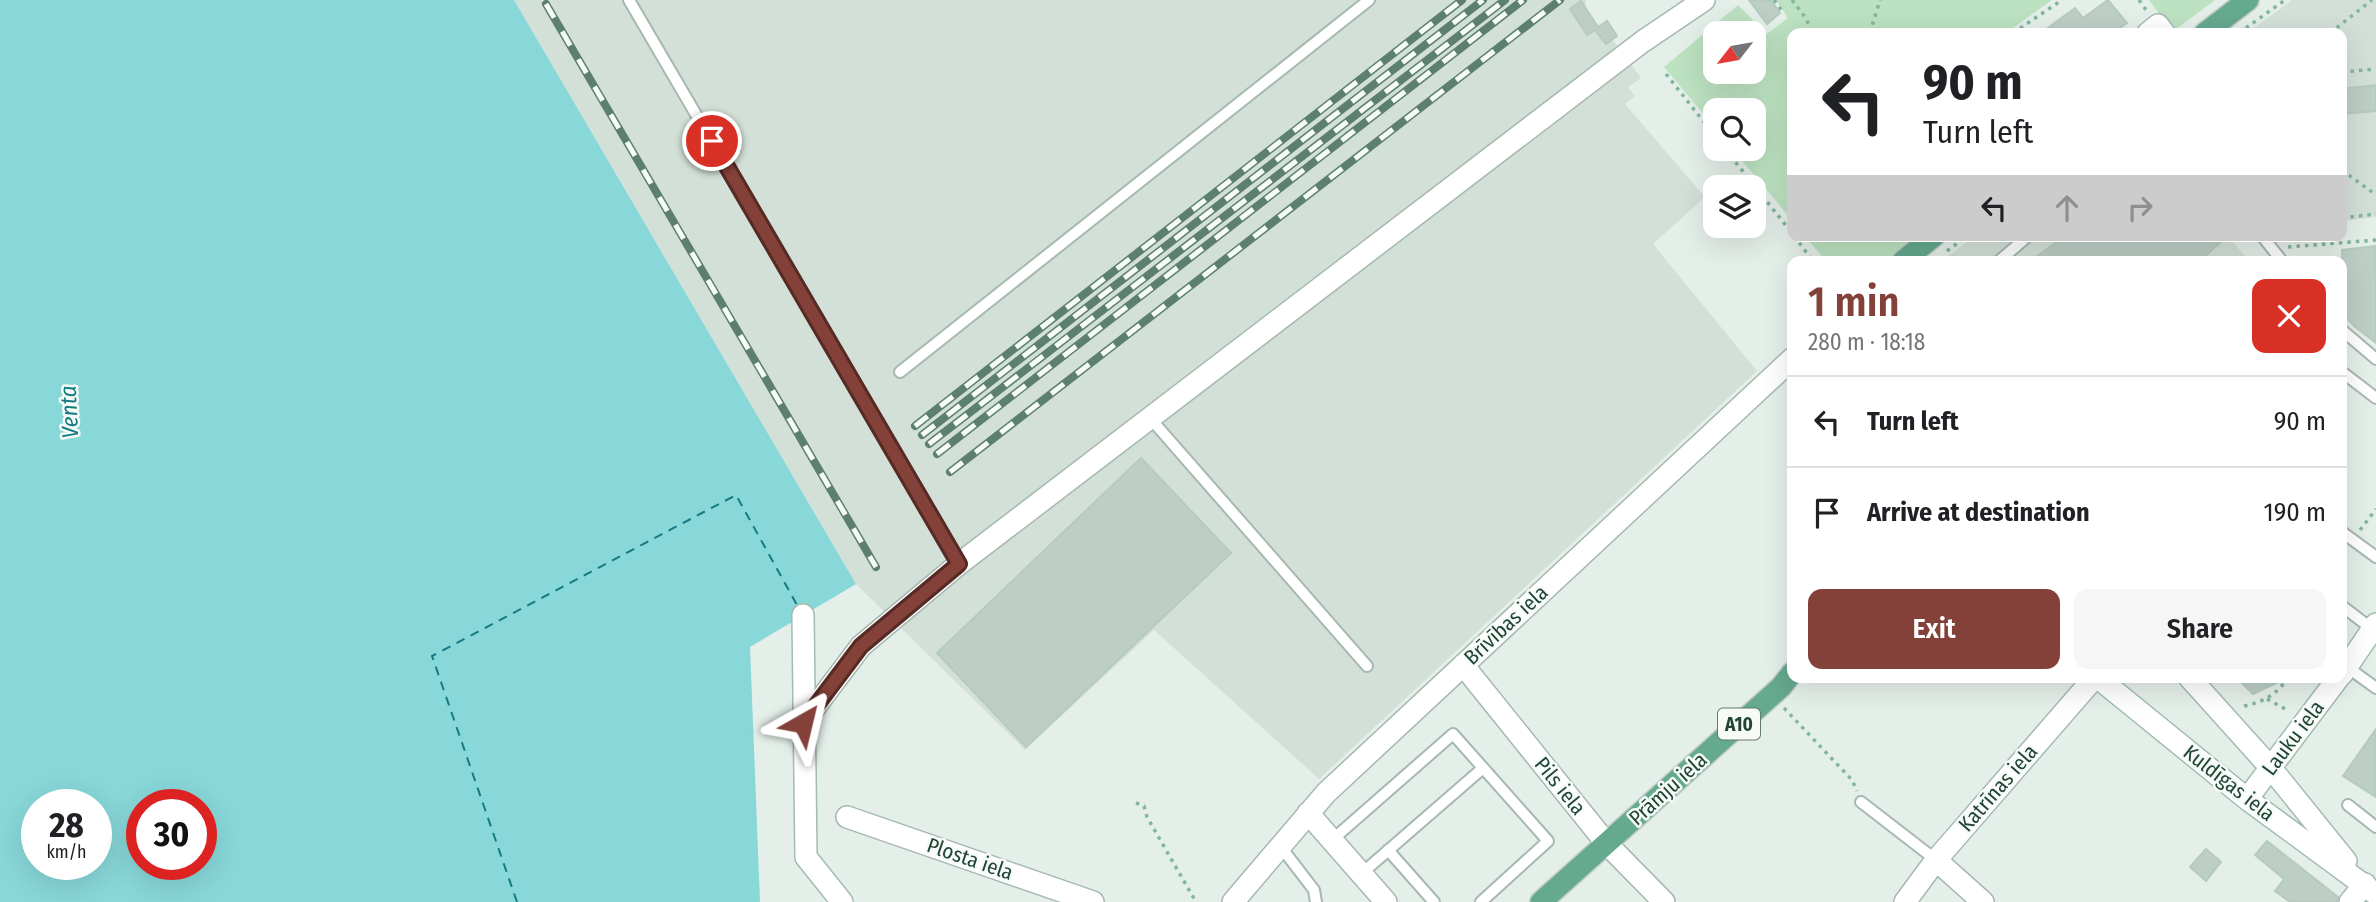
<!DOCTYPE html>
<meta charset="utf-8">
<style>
:root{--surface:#fff;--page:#f6f6f6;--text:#202124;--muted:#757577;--line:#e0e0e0;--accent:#844139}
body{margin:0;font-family:"Fira Sans Condensed",sans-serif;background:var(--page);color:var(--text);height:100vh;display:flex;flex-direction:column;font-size:26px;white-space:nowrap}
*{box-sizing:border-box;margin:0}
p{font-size:23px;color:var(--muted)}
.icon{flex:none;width:38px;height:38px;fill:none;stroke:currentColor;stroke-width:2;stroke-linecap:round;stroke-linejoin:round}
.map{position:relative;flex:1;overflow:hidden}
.details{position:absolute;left:1787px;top:256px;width:560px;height:427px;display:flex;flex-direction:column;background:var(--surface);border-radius:14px;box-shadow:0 7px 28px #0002}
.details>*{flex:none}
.guide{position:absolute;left:1787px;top:28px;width:560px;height:214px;border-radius:14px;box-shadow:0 7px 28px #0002;background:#fff;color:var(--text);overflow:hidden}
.needle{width:46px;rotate:239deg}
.fabs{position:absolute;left:1703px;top:21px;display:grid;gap:14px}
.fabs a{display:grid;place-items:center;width:63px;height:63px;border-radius:14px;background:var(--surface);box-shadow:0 7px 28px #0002;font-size:35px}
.speed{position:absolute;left:21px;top:789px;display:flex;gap:14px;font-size:35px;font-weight:700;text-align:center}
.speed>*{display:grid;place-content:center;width:91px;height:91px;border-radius:50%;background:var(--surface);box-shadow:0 7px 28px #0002;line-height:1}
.speed small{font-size:18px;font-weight:400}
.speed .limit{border:10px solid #d22;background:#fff;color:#111}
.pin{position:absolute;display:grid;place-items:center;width:60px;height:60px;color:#fff;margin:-30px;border:4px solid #fff;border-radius:50%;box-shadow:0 2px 7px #0007}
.me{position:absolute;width:77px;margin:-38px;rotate:37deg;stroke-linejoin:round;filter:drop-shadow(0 0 5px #0008)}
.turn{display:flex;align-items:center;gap:24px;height:147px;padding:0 21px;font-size:32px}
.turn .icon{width:91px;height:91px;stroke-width:2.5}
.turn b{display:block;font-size:49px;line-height:60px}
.lanes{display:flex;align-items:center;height:66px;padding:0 21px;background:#0003;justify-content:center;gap:35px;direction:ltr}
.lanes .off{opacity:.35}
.round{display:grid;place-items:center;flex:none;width:74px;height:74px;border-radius:14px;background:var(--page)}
.head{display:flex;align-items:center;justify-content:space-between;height:119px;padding:0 21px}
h1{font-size:42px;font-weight:600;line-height:52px;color:var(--accent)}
.cta{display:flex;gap:14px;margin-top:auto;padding:14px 21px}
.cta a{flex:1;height:80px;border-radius:14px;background:var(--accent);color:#fff;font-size:28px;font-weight:600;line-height:80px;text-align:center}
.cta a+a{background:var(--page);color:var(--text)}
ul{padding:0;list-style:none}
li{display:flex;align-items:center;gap:21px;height:91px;padding:0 21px;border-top:2px solid var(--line)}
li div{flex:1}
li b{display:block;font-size:26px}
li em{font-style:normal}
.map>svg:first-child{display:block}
.built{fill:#d3e0d8}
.green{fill:#bce2c1;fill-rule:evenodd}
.water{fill:#88d7d9;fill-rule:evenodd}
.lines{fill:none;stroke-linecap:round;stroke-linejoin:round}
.ferry{stroke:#147c81;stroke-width:2;stroke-dasharray:9 7;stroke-linecap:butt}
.building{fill:#bccec5;stroke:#b6cabf;stroke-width:2}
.lane-casing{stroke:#a6b8b0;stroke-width:14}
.street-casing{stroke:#a6b8b0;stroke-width:24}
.secondary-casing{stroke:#a2bcb0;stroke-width:24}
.primary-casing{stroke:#c1cbc7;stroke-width:24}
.path{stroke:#82b69f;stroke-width:3.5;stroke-dasharray:3.5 5;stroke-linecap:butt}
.lane{stroke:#fff;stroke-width:10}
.street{stroke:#fff;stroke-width:21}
.secondary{stroke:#fff;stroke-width:21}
.primary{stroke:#65a98f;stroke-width:21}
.rail-casing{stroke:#5c7f71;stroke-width:8}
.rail{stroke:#f6fbf8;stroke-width:5;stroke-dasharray:16;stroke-linecap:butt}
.route-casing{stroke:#562a25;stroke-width:18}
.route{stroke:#844139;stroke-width:12}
.labels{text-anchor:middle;stroke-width:5;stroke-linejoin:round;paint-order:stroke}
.shield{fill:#f6fbf8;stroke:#617b70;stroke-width:2}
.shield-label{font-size:19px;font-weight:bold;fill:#214436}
.street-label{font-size:21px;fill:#214436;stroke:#f6fbf8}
.water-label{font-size:23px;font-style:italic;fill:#147c81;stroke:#f6fbf8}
</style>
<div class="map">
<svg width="2376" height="902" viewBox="0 0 2376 902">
<rect width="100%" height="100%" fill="#e5efe9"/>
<path class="built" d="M514,0H1586L1585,7L1598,26L1607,21L1617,36L1613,40L1641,78L1628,87L1635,96L1625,104L1705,197L1653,244L1757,371L1319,779L1154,630L1025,750L856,584Z
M2292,0H2376V217L2342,221V33H2247Z
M1975,236H2228L2249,261H1942Z"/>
<path class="green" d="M1776,0H2052L2006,33H1792V220L1732,149H1754V110H1715V128L1664,67L1738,5L1767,34L1788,18ZM1715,33H1754V72H1715Z
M2149,0H2215L2172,32Z
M1805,236H1917L1886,261H1826Z"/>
<path class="water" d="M0,0H514L856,584L750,647L760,902H0ZM37,805H96V864H37ZM142,805H201V864H142Z"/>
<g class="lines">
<path class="ferry" d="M517,902L432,656L736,495L797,605"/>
</g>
<path class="building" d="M1749,0H1771L1780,13L1767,24Z
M2108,0L2127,23L2113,33H2041L2075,8L2083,18Z
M1581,1L1598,27L1607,21L1617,36L1606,44L1595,30L1587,35L1570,9Z
M2376,85V111L2342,114V89Z
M2065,236H2227L2200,261H2031Z
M2376,246V343L2354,326L2342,313V250Z
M1141,458L1231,553L1026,747L937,653Z
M2236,677H2289L2253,694Z
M2376,729V797L2343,776Z
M2267,841L2338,897L2337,902H2290L2275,891L2284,879L2255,855Z
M2206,849L2221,862L2206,881L2190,867Z"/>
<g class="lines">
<defs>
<path id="lane" d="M629,0L959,564
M2262,236L2282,261
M1999,261L2028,236
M2342,330L2376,359
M900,372L1369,0
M2342,372L2376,398
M1150,418L1367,666
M2342,532L2376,557
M2342,606L2372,629
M2347,667L2376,688
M1861,802L1936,860
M2348,805L2376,827
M1332,840L1453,734L1548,841L1481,902
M1281,847L1314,890L1316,902
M1388,850L1434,902
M1361,874L1483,768"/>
<path id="street" d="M2148,33L2158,25L2164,33
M1463,665L1607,844L1664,902
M803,723L861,646L959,564L1642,42L1704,0
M1308,813L1386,902
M847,817L1093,902
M1936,860L1983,902
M1233,902L1326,793L1792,359
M1905,902L1936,860L2095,677
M2350,902L2365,884"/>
<path id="secondary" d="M803,615L806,857L842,902
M2342,674L2376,624
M2097,677L2247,799L2376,894
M2189,677L2270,767L2346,861
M2247,799L2339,677"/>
<path id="primary" d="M2205,33L2248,0
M1903,261L1934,236
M1541,902L1781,687L1792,673"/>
</defs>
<use href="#lane" class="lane-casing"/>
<use href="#street" class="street-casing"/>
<use href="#secondary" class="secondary-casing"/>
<use href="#primary" class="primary-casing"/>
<path class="path" d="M1774,0L1782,11
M1792,0L1805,17L1813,33
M2139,0L2146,10
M1870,33L1880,0
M2013,33L2062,0
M2239,33L2285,0
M2330,33L2372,0
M2342,72L2376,69
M1666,74L1715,136
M1725,149L1792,233
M2342,170L2376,195
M2342,218L2376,214
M1794,236L1813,261
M1895,236L1896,240
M2288,247L2376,240
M1947,251L1967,236
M2360,530L2376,509
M2267,699L2289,711
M2244,706C2263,702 2278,694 2288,677
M1784,708L1852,780L1857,791
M1136,803L1144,806L1147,817L1196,902"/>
<use href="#lane" class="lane"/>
<use href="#street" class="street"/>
<use href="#secondary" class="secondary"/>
<use href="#primary" class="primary"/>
<defs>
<path id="rail" d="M546,4L876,567
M915,426L1462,0
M922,435L1483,0
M929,444L1505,0
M937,454L1523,0
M950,472L1560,0"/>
</defs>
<use href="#rail" class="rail-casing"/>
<use href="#rail" class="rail"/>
</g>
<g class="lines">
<defs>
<path id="route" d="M712,141L959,564L861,646L803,723"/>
</defs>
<use href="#route" class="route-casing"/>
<use href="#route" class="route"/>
</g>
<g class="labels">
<rect class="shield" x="1718" y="708.5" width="42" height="31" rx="5"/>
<g class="shield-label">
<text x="1739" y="731">A10</text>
</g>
<g class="street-label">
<text transform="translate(1506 625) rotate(-43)" y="7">Brīvības iela</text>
<text transform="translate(2293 738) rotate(-53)" y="7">Lauku iela</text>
<text transform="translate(2229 783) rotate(38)" y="7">Kuldīgas iela</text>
<text transform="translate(1560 786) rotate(51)" y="7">Pils iela</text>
<text transform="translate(1998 788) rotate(-49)" y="7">Katrīnas iela</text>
<text transform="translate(1668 789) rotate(-42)" y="7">Prāmju iela</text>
<text transform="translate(970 859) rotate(19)" y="7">Plosta iela</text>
</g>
<g class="water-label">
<text transform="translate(69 412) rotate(-93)" y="8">Venta</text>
</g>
</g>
</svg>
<div class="fabs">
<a><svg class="needle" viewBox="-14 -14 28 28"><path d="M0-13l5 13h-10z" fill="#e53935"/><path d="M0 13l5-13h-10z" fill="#757577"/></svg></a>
<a><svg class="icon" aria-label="search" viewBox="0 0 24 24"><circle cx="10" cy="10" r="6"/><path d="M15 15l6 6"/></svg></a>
<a><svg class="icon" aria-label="layers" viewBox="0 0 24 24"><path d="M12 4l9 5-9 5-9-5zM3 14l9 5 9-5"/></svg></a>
</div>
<div class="speed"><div>28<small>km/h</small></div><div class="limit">30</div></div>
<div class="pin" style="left:712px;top:141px;background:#d93025"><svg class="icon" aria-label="arrive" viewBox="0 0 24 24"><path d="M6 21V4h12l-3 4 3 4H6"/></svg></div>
<svg class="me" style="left:803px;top:723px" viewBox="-20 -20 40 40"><path d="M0-17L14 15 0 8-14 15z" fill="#844139" stroke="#fff" stroke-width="4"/></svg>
<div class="guide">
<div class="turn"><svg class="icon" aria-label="left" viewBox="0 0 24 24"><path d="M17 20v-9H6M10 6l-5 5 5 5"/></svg><div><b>90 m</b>Turn left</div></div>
<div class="lanes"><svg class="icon" aria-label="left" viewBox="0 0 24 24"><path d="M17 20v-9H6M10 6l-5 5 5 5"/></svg><svg class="icon off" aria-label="ahead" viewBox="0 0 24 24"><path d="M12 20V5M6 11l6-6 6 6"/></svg><svg class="icon off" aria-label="right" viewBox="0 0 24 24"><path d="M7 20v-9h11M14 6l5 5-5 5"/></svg></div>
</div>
<section class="details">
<div class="head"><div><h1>1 min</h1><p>280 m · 18:18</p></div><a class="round" style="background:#d93025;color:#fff"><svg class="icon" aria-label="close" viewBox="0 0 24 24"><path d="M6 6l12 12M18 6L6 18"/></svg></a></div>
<ul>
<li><svg class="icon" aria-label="left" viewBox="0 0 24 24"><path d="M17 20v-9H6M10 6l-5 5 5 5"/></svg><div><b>Turn left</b></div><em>90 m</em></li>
<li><svg class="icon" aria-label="arrive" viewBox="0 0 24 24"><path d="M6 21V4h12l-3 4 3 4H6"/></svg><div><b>Arrive at destination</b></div><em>190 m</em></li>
</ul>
<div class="cta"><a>Exit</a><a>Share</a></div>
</section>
</div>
